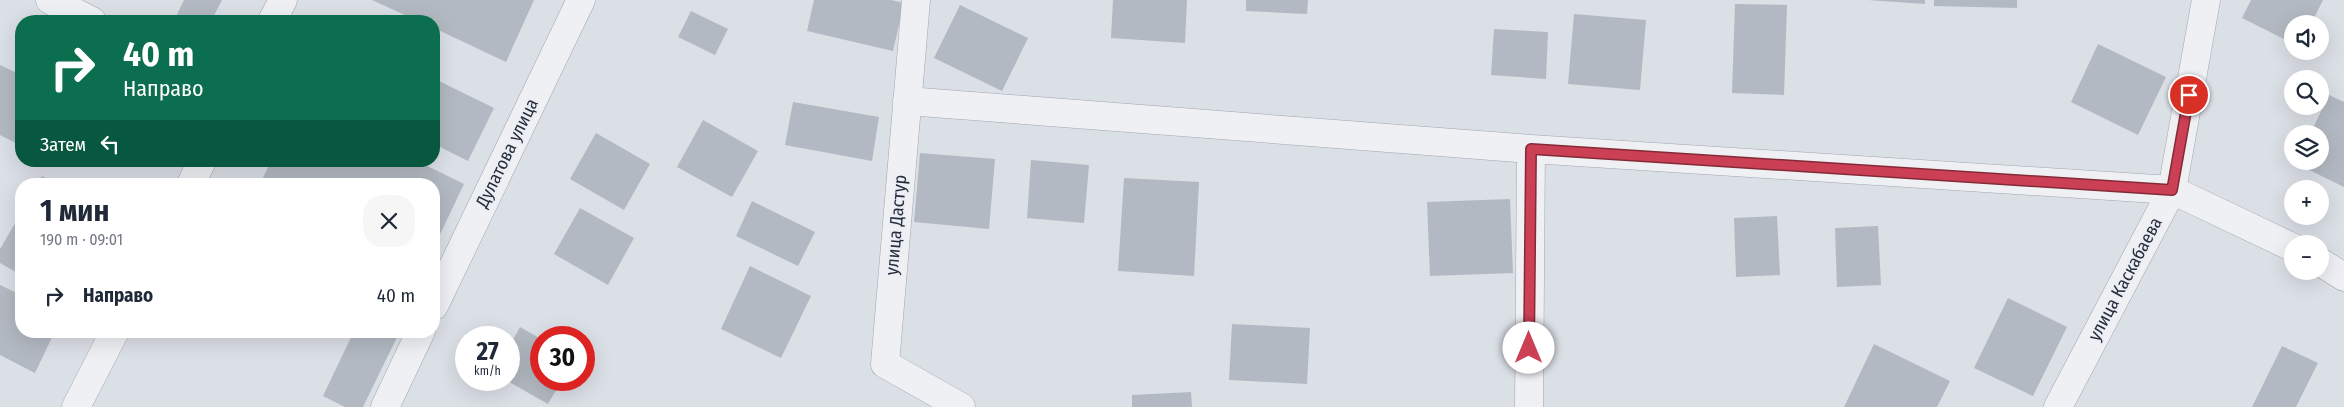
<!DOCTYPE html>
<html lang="ru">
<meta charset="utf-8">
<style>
:root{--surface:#fff;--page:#f6f6f7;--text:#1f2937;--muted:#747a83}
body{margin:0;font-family:"Fira Sans Condensed",sans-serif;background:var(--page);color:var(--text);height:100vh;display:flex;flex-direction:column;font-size:19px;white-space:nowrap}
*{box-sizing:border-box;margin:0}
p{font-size:16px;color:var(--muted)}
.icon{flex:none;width:28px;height:28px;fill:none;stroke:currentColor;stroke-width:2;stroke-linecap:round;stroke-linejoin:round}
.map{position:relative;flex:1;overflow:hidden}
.side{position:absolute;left:15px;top:178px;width:425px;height:160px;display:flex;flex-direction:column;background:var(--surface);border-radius:20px;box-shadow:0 5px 20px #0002}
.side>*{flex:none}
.banner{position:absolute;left:15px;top:15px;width:425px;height:152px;border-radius:20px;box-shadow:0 5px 20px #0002;background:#0b6e4f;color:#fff;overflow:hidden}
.controls{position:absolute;left:2284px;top:15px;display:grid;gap:10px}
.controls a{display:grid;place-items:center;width:45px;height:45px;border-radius:50%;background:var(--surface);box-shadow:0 5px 20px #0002;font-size:25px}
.speed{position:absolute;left:455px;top:326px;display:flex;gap:10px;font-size:25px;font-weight:700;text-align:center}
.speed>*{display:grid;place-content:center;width:65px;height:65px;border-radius:50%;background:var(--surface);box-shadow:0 5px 20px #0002;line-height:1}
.speed small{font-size:12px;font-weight:400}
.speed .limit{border:8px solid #d22;background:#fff;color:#111}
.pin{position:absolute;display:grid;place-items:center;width:42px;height:42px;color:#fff;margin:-21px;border:2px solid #fff;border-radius:50%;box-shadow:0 1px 5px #0007}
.me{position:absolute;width:55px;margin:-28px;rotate:0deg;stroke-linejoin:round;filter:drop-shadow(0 0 4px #0008)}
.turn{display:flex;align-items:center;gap:18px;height:105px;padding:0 25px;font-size:22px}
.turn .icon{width:65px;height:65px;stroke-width:2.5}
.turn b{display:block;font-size:35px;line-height:42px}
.then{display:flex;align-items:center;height:48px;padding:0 25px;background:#0003;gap:10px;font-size:19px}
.round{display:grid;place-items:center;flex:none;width:52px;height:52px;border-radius:20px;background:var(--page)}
.headline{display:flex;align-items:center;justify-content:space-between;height:85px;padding:0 25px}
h1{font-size:30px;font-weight:700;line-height:38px}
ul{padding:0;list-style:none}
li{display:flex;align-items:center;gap:15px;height:65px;padding:0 25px}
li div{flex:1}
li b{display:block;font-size:19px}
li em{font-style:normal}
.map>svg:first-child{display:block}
.building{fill:#b3b9c2}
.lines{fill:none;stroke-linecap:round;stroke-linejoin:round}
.minor-casing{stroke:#a1a6af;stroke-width:29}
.tertiary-casing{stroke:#a1a6af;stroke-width:29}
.minor{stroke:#eef0f4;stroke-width:28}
.tertiary{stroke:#eef0f4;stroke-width:28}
.route-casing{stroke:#842a37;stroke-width:12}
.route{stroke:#cb4054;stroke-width:9}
.labels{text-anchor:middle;stroke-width:4;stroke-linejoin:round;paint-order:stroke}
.street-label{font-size:18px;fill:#262d3b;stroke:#ebeef4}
</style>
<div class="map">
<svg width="2344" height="407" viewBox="0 0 2344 407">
<rect width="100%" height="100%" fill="#dbdfe6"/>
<path class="building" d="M184,0H222L211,21H174Z
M372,0H534L506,62L434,28V21H418Z
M814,0H891L904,3L893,51L807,31Z
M1113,0H1187L1185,43L1111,38Z
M1246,0H1308L1307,14L1246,11Z
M1868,0H1925V4Z
M1934,0H2017V8L1934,6Z
M2251,0H2323L2311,24H2292V43L2242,18Z
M1735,4L1787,5L1784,95L1732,93Z
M960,5L1028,38L1002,91L934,58Z
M691,11L728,29L715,55L678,37Z
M1574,14L1646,20L1640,90L1568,84Z
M1494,29L1548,32L1546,79L1491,75Z
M2098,44L2166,77L2138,135L2071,102Z
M0,65L21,75V132L16,143L0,135Z
M437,80L494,108L468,161L434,144V87Z
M2329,95L2344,102V187L2295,163L2296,161H2320V134H2310Z
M793,102L879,117L872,161L785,145Z
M703,120L758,151L732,197L677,167Z
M596,133L650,164L624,210L570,179Z
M920,153L995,159L989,229L914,222Z
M1031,160L1089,165L1084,223L1027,218Z
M271,161H417L464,184L434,247V184H260Z
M42,176L56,184H38Z
M1124,178L1199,182L1194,276L1118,271Z
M1510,199L1513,273L1430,276L1427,202Z
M752,201L815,232L798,266L736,236Z
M580,208L634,238L608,285L554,254Z
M21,213V275L0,263V249Z
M1777,216L1780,275L1736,277L1734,218Z
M1878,226L1881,285L1837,287L1835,228Z
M750,266L811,296L781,358L721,329Z
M0,285L21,295V331H55L35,373L0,355Z
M2008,298L2067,327L2033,396L1974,368Z
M1232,324L1310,328L1307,384L1229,380Z
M520,327L541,339V380H562L548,404L506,380H509V347Z
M354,331H400L363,407H345L323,396Z
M1874,344L1950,381L1937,407H1844Z
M2282,346L2318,363L2296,407H2252Z
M1191,392L1192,407H1132V395Z"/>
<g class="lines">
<defs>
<path id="minor" d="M50,0L92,21
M916,0L885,364L961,407
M907,101L1531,149L2172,190L2292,247
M2320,262L2344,277
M1529,407L1531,149
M2058,407L2172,190L2206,0"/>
<path id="tertiary" d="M272,21L283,0
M191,184L202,161
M434,306L581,0
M76,407L115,331
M385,407L421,331"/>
</defs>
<use href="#minor" class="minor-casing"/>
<use href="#tertiary" class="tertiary-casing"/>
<use href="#minor" class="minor"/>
<use href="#tertiary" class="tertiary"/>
</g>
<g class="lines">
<defs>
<path id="route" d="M1529,348L1531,149L2172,190L2189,95"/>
</defs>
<use href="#route" class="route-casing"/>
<use href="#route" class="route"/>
</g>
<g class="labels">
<g class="street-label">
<text transform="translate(507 153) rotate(-64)" y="6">Дулатова улица</text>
<text transform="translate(896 225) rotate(-85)" y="6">улица Дастур</text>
<text transform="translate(2125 279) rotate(-62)" y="6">улица Каскабаева</text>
</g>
</g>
</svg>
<div class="controls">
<a><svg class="icon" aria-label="sound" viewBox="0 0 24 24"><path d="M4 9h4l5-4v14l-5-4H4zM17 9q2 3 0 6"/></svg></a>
<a><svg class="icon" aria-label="search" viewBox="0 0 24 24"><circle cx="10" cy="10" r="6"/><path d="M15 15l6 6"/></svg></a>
<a><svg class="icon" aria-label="layers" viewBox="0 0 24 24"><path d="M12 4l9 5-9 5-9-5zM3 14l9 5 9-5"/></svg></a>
<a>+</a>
<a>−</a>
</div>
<div class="speed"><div>27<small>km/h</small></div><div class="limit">30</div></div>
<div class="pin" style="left:2189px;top:95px;background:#d93025"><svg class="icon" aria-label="arrive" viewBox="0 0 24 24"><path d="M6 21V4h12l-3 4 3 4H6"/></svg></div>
<svg class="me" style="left:1529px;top:348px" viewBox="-20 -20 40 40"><circle r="19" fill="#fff"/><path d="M0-13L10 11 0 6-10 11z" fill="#cb4054"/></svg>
<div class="banner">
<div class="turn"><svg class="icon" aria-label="right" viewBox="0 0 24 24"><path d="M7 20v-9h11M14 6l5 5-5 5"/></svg><div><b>40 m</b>Направо</div></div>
<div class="then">Затем<svg class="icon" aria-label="left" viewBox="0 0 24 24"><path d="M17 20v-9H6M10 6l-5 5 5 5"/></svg></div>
</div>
<section class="side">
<div class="headline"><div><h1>1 мин</h1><p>190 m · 09:01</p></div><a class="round"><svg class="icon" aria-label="close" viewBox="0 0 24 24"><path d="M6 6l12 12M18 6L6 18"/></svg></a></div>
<ul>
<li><svg class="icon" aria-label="right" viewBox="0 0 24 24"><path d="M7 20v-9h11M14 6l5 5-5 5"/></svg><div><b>Направо</b></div><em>40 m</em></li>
</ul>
</section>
</div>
